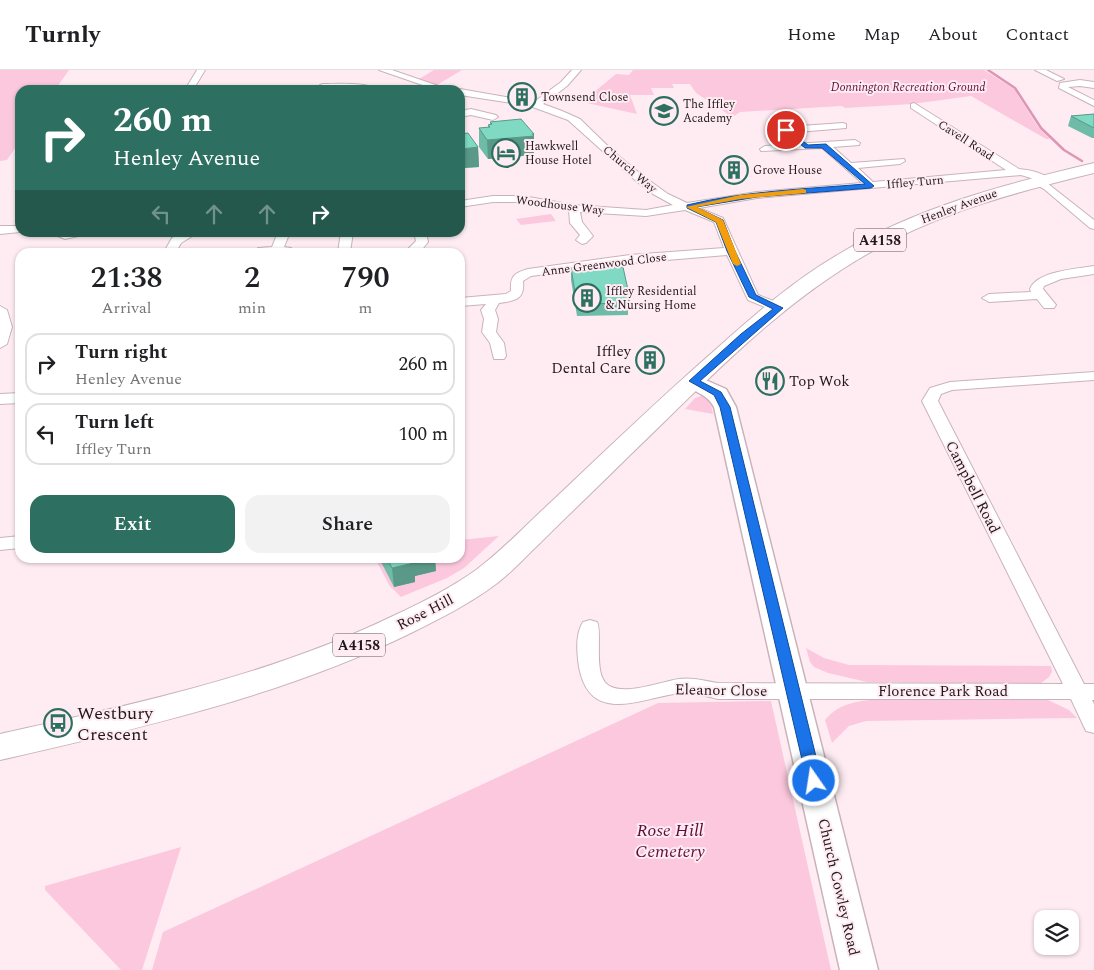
<!DOCTYPE html>
<style>
:root{--surface:#fff;--page:#f2f2f2;--text:#202124;--muted:#757577;--line:#e0e0e0;--accent:#2d6f60}
body{margin:0;font-family:Spectral,serif;background:var(--page);color:var(--text);height:100vh;display:flex;flex-direction:column;font-size:19px;white-space:nowrap}
*{box-sizing:border-box;margin:0}
p{font-size:16px;color:var(--muted)}
.icon{flex:none;width:28px;height:28px;fill:none;stroke:currentColor;stroke-width:2;stroke-linecap:round;stroke-linejoin:round}
.map{position:relative;flex:1;overflow:hidden}
.side{position:absolute;left:15px;top:178px;width:450px;height:315px;display:flex;flex-direction:column;background:var(--surface);border-radius:15px;box-shadow:0 1px 4px #0004}
.side>*{flex:none}
.banner{position:absolute;left:15px;top:15px;width:450px;height:152px;border-radius:15px;box-shadow:0 1px 4px #0004;background:#2d6f60;color:#fff;overflow:hidden}
.buttons{position:absolute;left:1034px;top:840px;display:grid;gap:10px}
.buttons a{display:grid;place-items:center;width:45px;height:45px;border-radius:10px;background:var(--surface);box-shadow:0 1px 4px #0004;font-size:25px}
.pin{position:absolute;display:grid;place-items:center;width:42px;height:42px;color:#fff;margin:-21px;border:2px solid #fff;border-radius:50%;box-shadow:0 1px 5px #0007}
.me{position:absolute;width:55px;margin:-28px;rotate:347deg;stroke-linejoin:round;filter:drop-shadow(0 0 4px #0008)}
.turn{display:flex;align-items:center;gap:18px;height:105px;padding:0 15px;font-size:22px}
.turn .icon{width:65px;height:65px;stroke-width:2.5}
.turn b{display:block;font-size:35px;line-height:42px}
.lanes{display:flex;align-items:center;height:48px;padding:0 15px;background:#0003;justify-content:center;gap:25px;direction:ltr}
.lanes .off{opacity:.35}
.eta{display:flex;justify-content:space-evenly;align-items:center;height:85px;text-align:center}
.eta b{font-size:30px;font-weight:600;line-height:35px}
.action{display:flex;gap:10px;margin-top:auto;padding:10px 15px}
.action a{flex:1;height:58px;border-radius:15px;background:var(--accent);color:#fff;font-size:20px;font-weight:600;line-height:58px;text-align:center}
.action a+a{background:var(--page);color:var(--text)}
ul{padding:0;list-style:none}
li{display:flex;align-items:center;gap:15px;height:62px;margin:0 10px 8px;padding:0 5px;border:2px solid var(--line);border-radius:15px}
li div{flex:1}
li b{display:block;font-size:19px}
li em{font-style:normal}
header{display:flex;align-items:center;gap:30px;box-sizing:border-box;height:70px;padding:0 25px;background:var(--surface);border-bottom:1px solid var(--line)}
header strong{font-size:24px}
nav{display:flex;gap:28px;margin-inline-start:auto;font-size:18px}
.map>svg:first-child{display:block}
.green{fill:#fcc8dd}
.lines{fill:none;stroke-linecap:round;stroke-linejoin:round}
.stream{stroke:#de96b4;stroke-width:2.5}
.street-casing{stroke:#c9b3bb;stroke-width:2}
.secondary-casing{stroke:#c9b3bb;stroke-width:3}
.primary-casing{stroke:#c9b3bb;stroke-width:2}
.street{fill:#fff;fill-rule:evenodd}
.secondary{fill:#fff;fill-rule:evenodd}
.primary{fill:#fff;fill-rule:evenodd}
.wall{fill:#6ebba8}
.shaded-wall{fill:#5a9988}
.building{fill:#80dac3;stroke:#5a9988}
.route{fill:#1a73e8;stroke:#114b97}
.slow{fill:#f59e0b}
.labels{text-anchor:middle;stroke-width:4;stroke-linejoin:round;paint-order:stroke}
.far-park-label{font-size:12px;font-style:italic;fill:#600b3a;stroke:#ffecf3}
.far-poi-label{font-size:12px;fill:#20181b;stroke:#ffecf3;text-anchor:start}
.far-street-label{font-size:12px;fill:#20181b;stroke:#ffecf3}
.shield{fill:#ffecf3;stroke:#63585c;stroke-width:1}
.shield-label{font-size:14px;font-weight:bold;fill:#20181b}
.poi-label{font-size:15px;fill:#20181b;stroke:#ffecf3;text-anchor:end}
.street-label{font-size:15px;fill:#20181b;stroke:#ffecf3}
.near-poi-label{font-size:18px;fill:#20181b;stroke:#ffecf3;text-anchor:start}
.near-park-label{font-size:18px;font-style:italic;fill:#600b3a;stroke:#ffecf3}
</style>
<header>
<strong>Turnly</strong>
<nav><a>Home</a><a>Map</a><a>About</a><a>Contact</a></nav>
</header>
<div class="map">
<svg width="1094" height="900" viewBox="0 0 1094 900">
<rect width="100%" height="100%" fill="#ffecf3"/>
<path class="green" d="M0,0H69L55,20H20V71L7,90L0,91Z
M434,0H462L437,15L419,9Z
M633,0H984L1014,19L1038,57L1050,69H1046L971,26L912,34L845,38L842,36L740,42L734,46L728,44L696,23L690,14H672L674,18H651L654,25H630L637,44L582,32L616,4L629,5Z
M551,144L556,151L521,155L516,149Z
M701,326L710,329L713,344L685,339L695,328Z
M499,466L464,498L447,508L401,527L389,515L376,490L385,488H460V470Z
M806,578L824,588L849,595L1051,596L1052,602L1049,607L1040,614L867,612L828,603L814,597L810,592Z
M882,628L1046,629L1069,640L1077,648L866,651L849,656L832,673L825,650C841,631 859,632 882,628Z
M771,631L831,900H152L163,862L658,633Z
M181,777L142,900H121L45,820V816Z"/>
<g class="lines">
<path class="stream" d="M988,0L1015,18L1041,58L1064,80L1082,91"/>
<defs>
<path id="street" d="M197,0H205L193,20H185Z
M379,0H392L450,20H437Z
M572,0H581L567,16L543,34L562,41L580,49L614,82L643,106L668,124L687,133L757,122L862,113L822,78L761,81L760,79L765,76L855,70L860,73L859,75L833,77L851,93L904,89L905,91L900,94L858,98L873,112L1006,100L911,38V34L914,33L1019,99C1029,100 1043,102 1050,110L1047,113L1094,150V159L1090,158L1044,119L1031,112L1034,109L1021,105L757,128L699,138L723,148L758,225L784,235L786,238L784,241H774L748,230L727,185L630,193L531,206L523,211C525,229 516,231 499,233L495,240L498,249L496,262L504,273L506,286L504,289H494L490,273L482,262L484,249L481,240L486,234L460,236V228L506,224L511,221C510,206 514,203 528,199L630,185L724,178L714,152L685,140L646,146L580,142L582,152L593,166L586,173L582,174L576,170L580,165L570,153L569,140L523,132H493L460,137V131L493,126H523L574,135L646,140L673,135L653,124L635,110L568,50L530,36L460,25V20H457L460,19L534,32L561,12Z
M1035,0H1046L1064,9L1057,11Z
M1080,10L1094,12V18L1080,16L1068,17L1094,30V36L1059,18L1060,13Z
M323,14C337,14 367,12 377,20H318L320,15Z
M471,39L496,45L498,47L493,50L471,45L460,47V41Z
M843,53L846,54V58L786,63L781,60L786,57Z
M0,156H20V162L0,164Z
M48,162H89L87,164L65,169Z
M183,162H199L181,173L176,182H164L172,168Z
M278,162H290L284,177L291,178L292,182H257L258,178L272,177Z
M341,162H353L350,182H338Z
M414,162H426L428,172L420,182H408L409,178L416,171Z
M1094,196V204L1061,209L1044,216L1043,219L1056,235L1054,238H1044L1037,229L989,232L982,228L989,224L1031,222L1030,219C1037,201 1076,199 1094,196Z
M0,236L7,240L12,257L7,274L0,278Z
M1094,302V310L952,320L941,324L938,331L1084,614H1094V630H1092L1094,634V663L1086,661L1071,629H718C706,626 693,622 680,623C641,628 590,656 579,597C577,583 575,565 583,552L590,550L597,552C602,560 595,594 603,609C613,631 662,611 679,609C692,607 706,611 718,613L1063,614L922,331L930,318L950,312Z
M20,323V333L0,334V324Z
M20,466V478L0,480V468Z"/>
<path id="secondary" d="M694,305L726,319L736,337L878,900H840L714,337C706,322 692,323 683,311L687,307Z"/>
<path id="primary" d="M1094,93V103C1020,121 945,141 878,178C783,229 706,312 629,386C599,416 568,445 538,475C524,488 511,503 496,514C471,533 441,548 413,562C283,626 140,658 0,690V664C134,634 269,606 393,546C421,533 451,518 476,500C503,480 527,454 551,432C605,381 658,330 714,281C753,246 793,211 839,184C917,137 1006,114 1094,93Z"/>
</defs>
<use href="#street" class="street-casing"/>
<use href="#secondary" class="secondary-casing"/>
<use href="#primary" class="primary-casing"/>
<use href="#street" class="street"/>
<use href="#secondary" class="secondary"/>
<use href="#primary" class="primary"/>
</g>
<path class="wall" d="M1094,44V68H1092L1068,56L1071,46Z
M490,52L534,64V85L488,89L479,77V58H488V55L490,54Z
M460,64L478,77L479,97L463,98L460,94Z
M571,198L630,229V241H628V245L577,246L571,210Z
M380,488H435L436,501L415,506V512L394,517L380,490Z"/>
<path class="shaded-wall" d="M534,64V85L488,89L487,70Z
M478,77L479,97L463,98L462,79Z
M411,488H435L436,501L415,506V512L394,517L392,498Z"/>
<path class="building" d="M1094,44V58L1071,46Z
M521,49L534,64H532L534,66L487,70L479,58L490,57L488,55L492,54L490,52Z
M468,63L478,77L462,79L460,76V64Z
M623,197L630,229H628L629,233L577,234L571,198Z
M387,488H413H411L414,493L392,498Z"/>
<path class="route" d="M786,58L808,75L826,74L874,116L871,118L757,127L696,137L723,150L735,181L756,225L783,238L700,311L721,322L730,337L822,711L819,715L814,717L809,715L807,711L720,337L714,325L689,311L741,264L773,239L749,227L727,181L716,152L687,138V135C745,121 805,119 865,114L822,78H805L784,61L783,60Z"/>
<path class="slow" d="M803,119L806,120V123L740,129L697,137L723,150L741,194L737,196L733,194L716,152L686,137L740,125Z"/>
<defs>
<symbol id="building-ring" viewBox="-11 -11 22 22"><circle r="9.5" fill="#ffecf3" stroke="#2d6f60" stroke-width="1.5"/><path d="M-4-6H4V6H1V3H-1V6H-4ZM-2.5-4.3h1.7v1.8h-1.7ZM.8-4.3h1.7v1.8H.8ZM-2.5-1h1.7V.8h-1.7ZM.8-1h1.7V.8H.8Z" fill="#2d6f60"/></symbol>
<symbol id="school-ring" viewBox="-11 -11 22 22"><circle r="9.5" fill="#ffecf3" stroke="#2d6f60" stroke-width="1.5"/><path d="M0-5L7-2L0 1L-7-2ZM-4 1L0 2.5L4 1V4Q0 6-4 4Z" fill="#2d6f60"/></symbol>
<symbol id="hotel-ring" viewBox="-11 -11 22 22"><circle r="9.5" fill="#ffecf3" stroke="#2d6f60" stroke-width="1.5"/><path d="M-6-4.5h1.5V1H6V5H4.5V3h-9V5H-6ZM-4 0a1.8 1.8 0 1 1 3.6 0ZM.5 0V-2.5h3Q6-2.5 6 0Z" fill="#2d6f60"/></symbol>
<symbol id="restaurant-ring" viewBox="-11 -11 22 22"><circle r="9.5" fill="#ffecf3" stroke="#2d6f60" stroke-width="1.5"/><path d="M-5-6h1v4h1v-4h1v4h1v-4h1v5L-1.5 .5V6h-2V.5L-5-1ZM5-6V6H3V1.5H1.5Q1.5-4 5-6Z" fill="#2d6f60"/></symbol>
<symbol id="bus-ring" viewBox="-11 -11 22 22"><circle r="9.5" fill="#ffecf3" stroke="#2d6f60" stroke-width="1.5"/><path d="M-5-6H5V4H4V6H2V4H-2V6H-4V4H-5ZM-3.5-4V0h7V-4ZM-3.5 1.2v1.5H-2V1.2ZM2 1.2v1.5H3.5V1.2Z" fill="#2d6f60"/></symbol>
</defs>
<g fill-rule="evenodd">
<use href="#building-ring" x="506" y="11" width="32" height="32"/>
<use href="#school-ring" x="648" y="25" width="32" height="32"/>
<use href="#hotel-ring" x="490" y="67" width="32" height="32"/>
<use href="#building-ring" x="718" y="84" width="32" height="32"/>
<use href="#building-ring" x="571" y="212" width="32" height="32"/>
<use href="#building-ring" x="634" y="274" width="32" height="32"/>
<use href="#restaurant-ring" x="754" y="295" width="32" height="32"/>
<use href="#bus-ring" x="42" y="637" width="32" height="32"/>
</g>
<g class="labels">
<g class="far-park-label">
<text x="908" y="21">Donnington Recreation Ground</text>
</g>
<g class="far-poi-label">
<text x="541" y="31">Townsend Close</text>
<text x="683" y="38">The Iffley<tspan x="683" dy="14">Academy</tspan></text>
<text x="525" y="80">Hawkwell<tspan x="525" dy="14">House Hotel</tspan></text>
<text x="753" y="104">Grove House</text>
<text x="606" y="225">Iffley Residential<tspan x="606" dy="14">&amp; Nursing Home</tspan></text>
</g>
<g class="far-street-label">
<text transform="translate(966 70) rotate(33)" y="4">Cavell Road</text>
<text transform="translate(630 99) rotate(40)" y="4">Church Way</text>
<text transform="translate(915 112) rotate(-5)" y="4">Iffley Turn</text>
<text transform="translate(560 135) rotate(7)" y="4">Woodhouse Way</text>
<text transform="translate(959 136) rotate(-20)" y="4">Henley Avenue</text>
<text transform="translate(604 194) rotate(-7)" y="4">Anne Greenwood Close</text>
</g>
<g class="shield">
<rect x="854" y="158.5" width="52" height="23" rx="4"/>
<rect x="333" y="563.5" width="52" height="23" rx="4"/>
</g>
<g class="shield-label">
<text x="880" y="175">A4158</text>
<text x="359" y="580">A4158</text>
</g>
<g class="poi-label">
<text x="631" y="286">Iffley<tspan x="631" dy="17">Dental Care</tspan></text>
<text x="789" y="316" text-anchor="start">Top Wok</text>
</g>
<g class="street-label">
<text transform="translate(973 417) rotate(63)" y="5">Campbell Road</text>
<text transform="translate(425 542) rotate(-27)" y="5">Rose Hill</text>
<text transform="translate(721 620) rotate(1)" y="5">Eleanor Close</text>
<text x="943" y="626">Florence Park Road</text>
<text transform="translate(839 817) rotate(77)" y="5">Church Cowley Road</text>
</g>
<g class="near-poi-label">
<text x="77" y="649">Westbury<tspan x="77" dy="21">Crescent</tspan></text>
</g>
<g class="near-park-label">
<text x="670" y="766">Rose Hill<tspan x="670" dy="21">Cemetery</tspan></text>
</g>
</g>
</svg>
<div class="buttons">
<a><svg class="icon" aria-label="layers" viewBox="0 0 24 24"><path d="M12 4l9 5-9 5-9-5zM3 14l9 5 9-5"/></svg></a>
</div>
<div class="pin" style="left:786px;top:60px;background:#d93025"><svg class="icon" aria-label="arrive" viewBox="0 0 24 24"><path d="M6 21V4h12l-3 4 3 4H6"/></svg></div>
<svg class="me" style="left:814px;top:711px" viewBox="-20 -20 40 40"><circle r="17" fill="#1a73e8" stroke="#fff" stroke-width="3"/><path d="M0-11L8 9 0 5-8 9z" fill="#fff"/></svg>
<div class="banner">
<div class="turn"><svg class="icon" aria-label="right" viewBox="0 0 24 24"><path d="M7 20v-9h11M14 6l5 5-5 5"/></svg><div><b>260 m</b>Henley Avenue</div></div>
<div class="lanes"><svg class="icon off" aria-label="left" viewBox="0 0 24 24"><path d="M17 20v-9H6M10 6l-5 5 5 5"/></svg><svg class="icon off" aria-label="ahead" viewBox="0 0 24 24"><path d="M12 20V5M6 11l6-6 6 6"/></svg><svg class="icon off" aria-label="ahead" viewBox="0 0 24 24"><path d="M12 20V5M6 11l6-6 6 6"/></svg><svg class="icon" aria-label="right" viewBox="0 0 24 24"><path d="M7 20v-9h11M14 6l5 5-5 5"/></svg></div>
</div>
<section class="side">
<div class="eta">
<div><b>21:38</b><p>Arrival</p></div>
<div><b>2</b><p>min</p></div>
<div><b>790</b><p>m</p></div>
</div>
<ul>
<li><svg class="icon" aria-label="right" viewBox="0 0 24 24"><path d="M7 20v-9h11M14 6l5 5-5 5"/></svg><div><b>Turn right</b><p>Henley Avenue</p></div><em>260 m</em></li>
<li><svg class="icon" aria-label="left" viewBox="0 0 24 24"><path d="M17 20v-9H6M10 6l-5 5 5 5"/></svg><div><b>Turn left</b><p>Iffley Turn</p></div><em>100 m</em></li>
</ul>
<div class="action"><a>Exit</a><a>Share</a></div>
</section>
</div>
